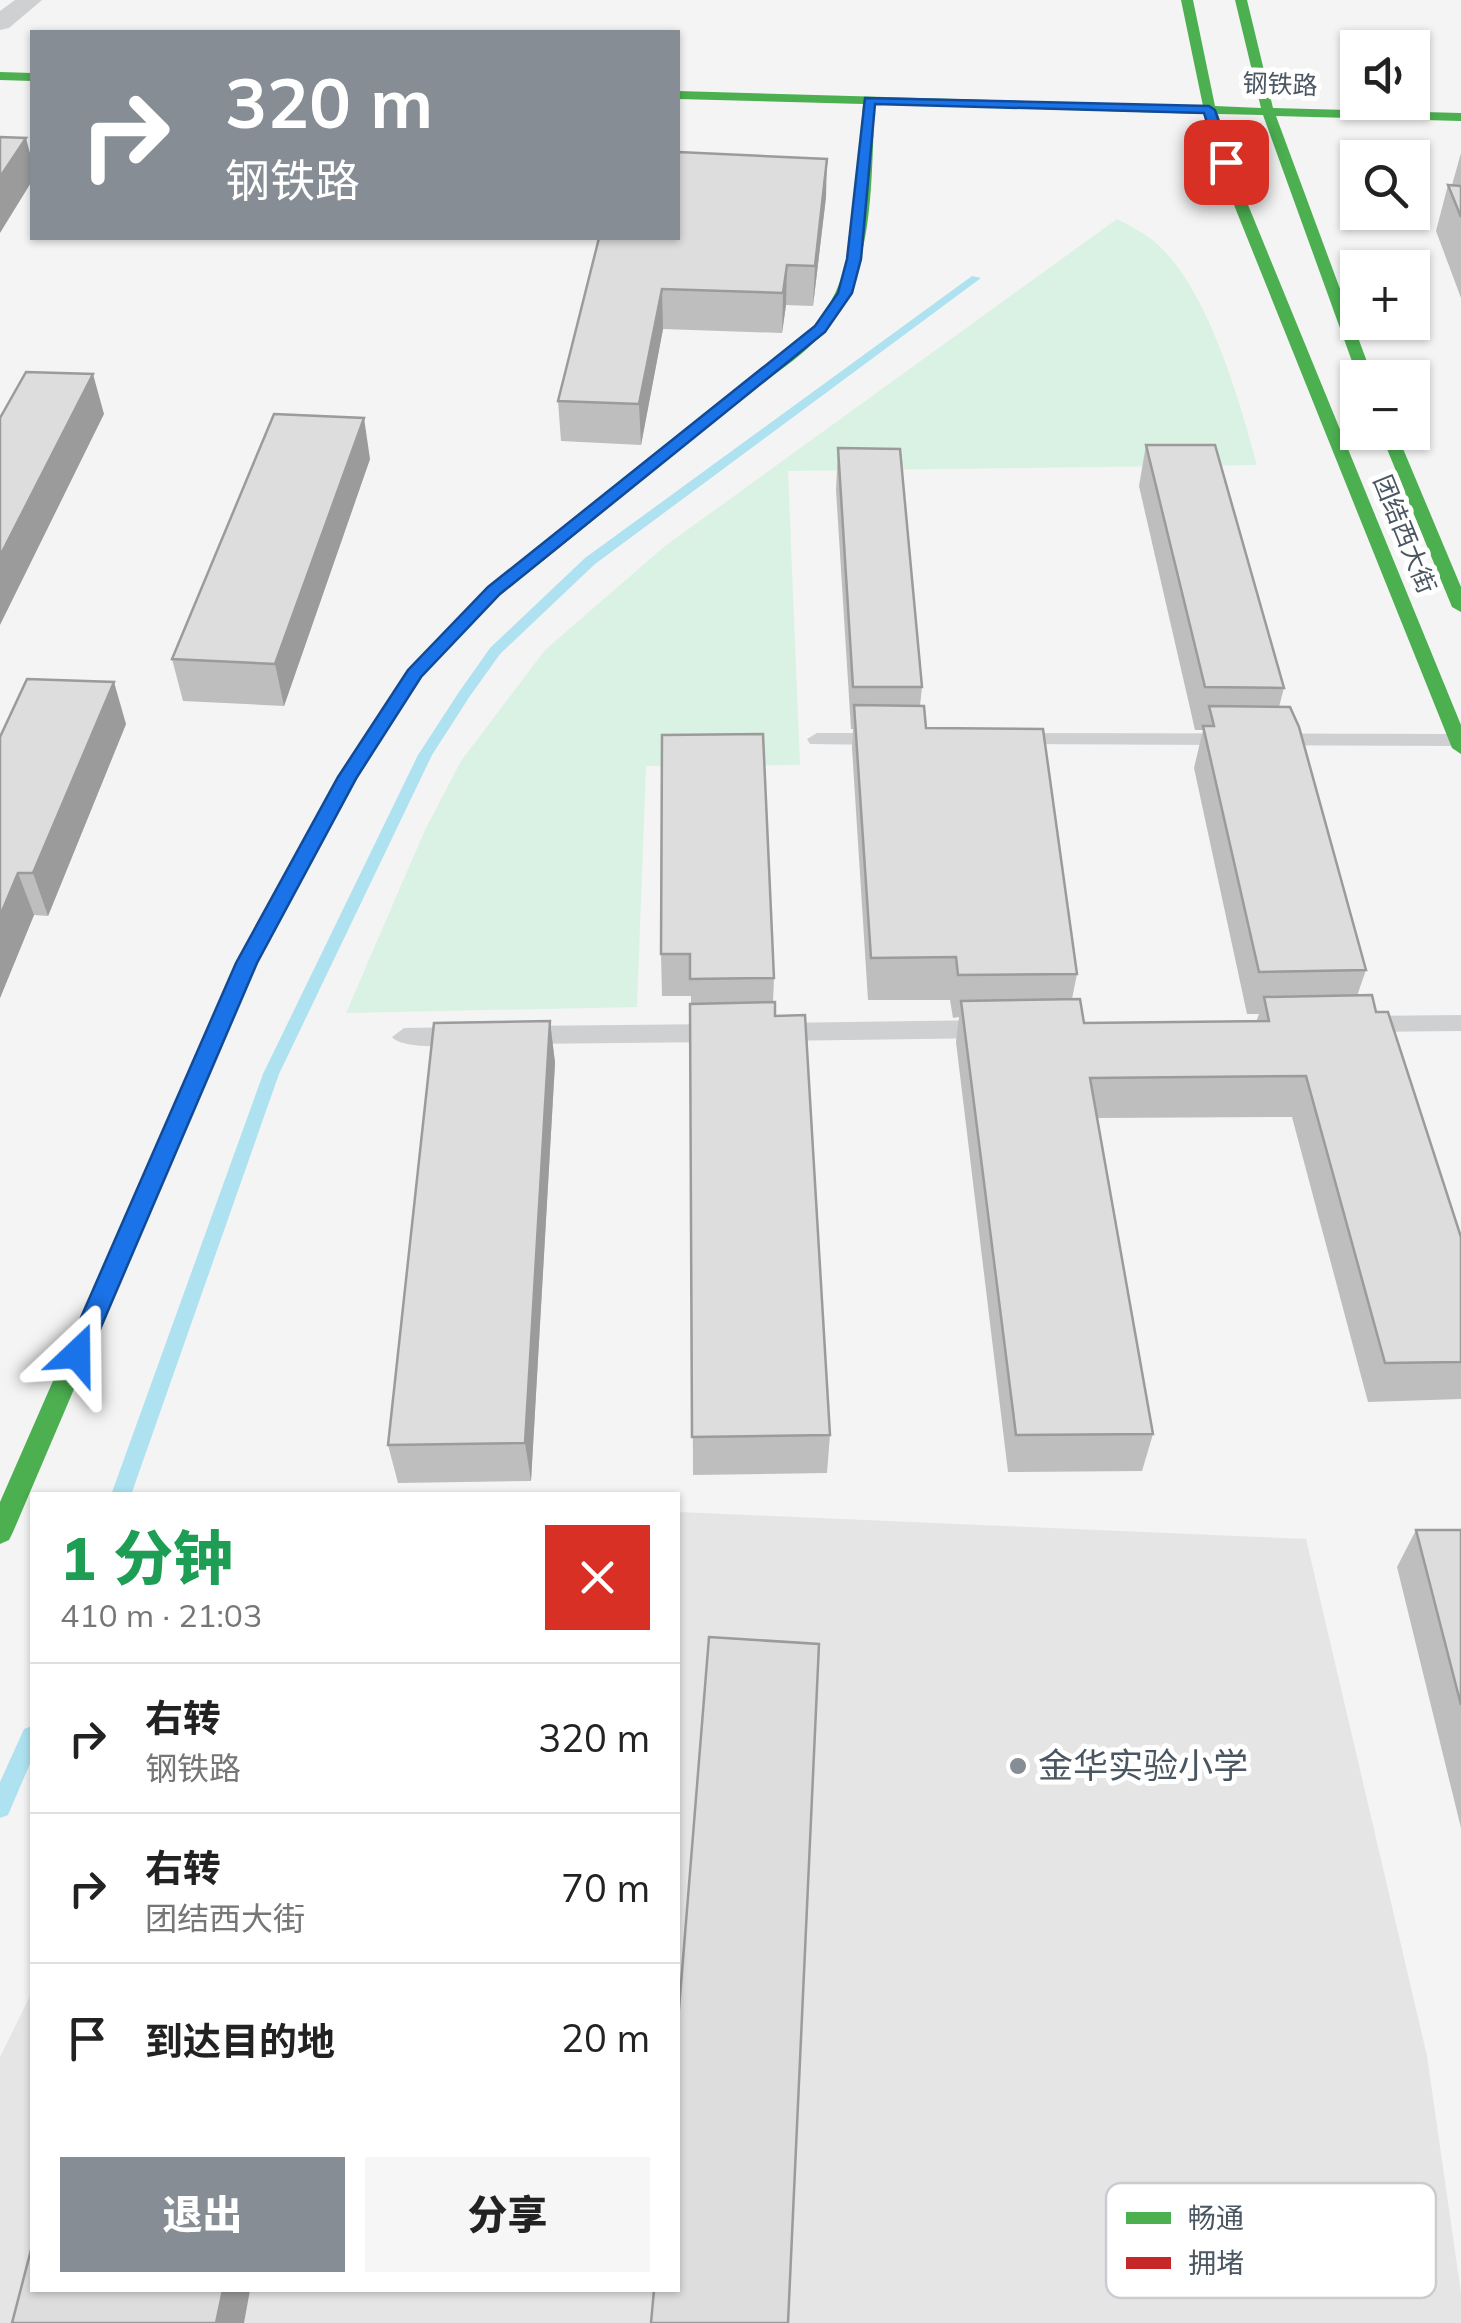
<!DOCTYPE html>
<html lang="zh">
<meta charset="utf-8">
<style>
:root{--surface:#fff;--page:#f6f6f6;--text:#222;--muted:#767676;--line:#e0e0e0;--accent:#868d94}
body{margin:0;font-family:Mulish,"Noto Sans SC",sans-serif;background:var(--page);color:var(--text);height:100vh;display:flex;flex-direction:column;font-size:38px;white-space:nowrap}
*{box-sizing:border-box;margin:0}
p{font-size:32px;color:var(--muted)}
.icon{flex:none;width:55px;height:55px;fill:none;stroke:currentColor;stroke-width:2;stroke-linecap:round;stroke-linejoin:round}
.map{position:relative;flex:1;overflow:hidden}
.sheet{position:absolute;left:30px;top:1492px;width:650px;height:800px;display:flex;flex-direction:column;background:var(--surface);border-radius:0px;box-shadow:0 2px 8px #0004}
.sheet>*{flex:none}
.banner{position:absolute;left:30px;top:30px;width:650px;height:210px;border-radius:0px;box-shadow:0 2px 8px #0004;background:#868d94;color:#fff;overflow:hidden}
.buttons{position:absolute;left:1340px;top:30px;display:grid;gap:20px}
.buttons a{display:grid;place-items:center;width:90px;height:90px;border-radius:0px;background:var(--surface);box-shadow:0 2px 8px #0004;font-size:50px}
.pin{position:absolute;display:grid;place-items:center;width:85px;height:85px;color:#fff;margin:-42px;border-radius:20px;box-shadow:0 5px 15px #0006}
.me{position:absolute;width:110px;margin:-55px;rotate:23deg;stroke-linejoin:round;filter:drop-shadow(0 0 8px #0008)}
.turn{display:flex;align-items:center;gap:35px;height:210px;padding:0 30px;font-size:45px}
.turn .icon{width:130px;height:130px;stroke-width:2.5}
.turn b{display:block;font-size:70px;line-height:85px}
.round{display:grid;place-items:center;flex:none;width:105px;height:105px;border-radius:0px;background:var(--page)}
.headline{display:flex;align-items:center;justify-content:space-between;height:170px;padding:0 30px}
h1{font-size:60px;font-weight:800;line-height:75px;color:#1e9e55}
.button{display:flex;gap:20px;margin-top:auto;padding:20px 30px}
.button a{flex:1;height:115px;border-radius:0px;background:var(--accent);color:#fff;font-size:40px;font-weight:800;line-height:115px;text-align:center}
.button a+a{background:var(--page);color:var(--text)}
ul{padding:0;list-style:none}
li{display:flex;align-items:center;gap:30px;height:150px;padding:0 30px;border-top:2px solid var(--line)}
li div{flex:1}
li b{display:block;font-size:38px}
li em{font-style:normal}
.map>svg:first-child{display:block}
.education{fill:#e6e5e6}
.green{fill:#d9f2e3}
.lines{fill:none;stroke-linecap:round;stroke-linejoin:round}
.stream{fill:#aee2f0;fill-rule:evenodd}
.lane{fill:#ced0d2;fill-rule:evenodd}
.street{fill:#ced0d2;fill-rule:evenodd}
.fast{fill:#4caf50;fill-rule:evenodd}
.jam{fill:#c62828;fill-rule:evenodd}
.wall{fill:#bebebf}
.shaded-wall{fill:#9b9b9b}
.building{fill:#ddddde;stroke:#9b9b9b;stroke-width:2.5}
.route{fill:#1a73e8;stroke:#114b97;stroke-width:2.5}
.poi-dot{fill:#868d94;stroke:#fff;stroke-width:4}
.labels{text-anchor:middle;stroke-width:10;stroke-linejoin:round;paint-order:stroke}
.far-street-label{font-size:25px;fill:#4a5661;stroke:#fff}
.near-poi-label{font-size:35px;fill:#4a5661;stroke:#fff;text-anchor:start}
.key{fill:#fff;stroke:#c9ccd0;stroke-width:2.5}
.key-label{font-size:28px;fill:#4a5661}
</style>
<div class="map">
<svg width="1461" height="2323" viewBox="0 0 1461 2323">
<rect width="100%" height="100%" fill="#f4f4f4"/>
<path class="education" d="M678,1512L1306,1539L1427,2056L1461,2293V2323H0V2057L32,1992V2290H678Z"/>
<path class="green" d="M1117,219C1128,225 1141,231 1151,239C1206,281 1239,399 1257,465L788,471L800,765L646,766L637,1007L346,1013L425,830L461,761L545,650L665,546Z"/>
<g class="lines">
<path class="stream" d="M972,276L981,278L595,564L500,654L470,696L432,755L279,1074L131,1495H111L263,1074L418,755L459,692L490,648L585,558Z
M32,1726V1759L8,1815L0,1818V1782L24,1729Z"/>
<path class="lane" d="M817,733H883L893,739L883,745L810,744L807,739Z
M1013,733L1458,734L1461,746L1006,744L1003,739Z
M1461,1015V1031L1361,1032L1349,1024L1361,1016Z
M991,1020L1003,1029L991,1038L776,1041L764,1032L776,1023Z
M721,1024L733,1033L721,1042L521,1044L509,1035L521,1026Z
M466,1027L478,1036C468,1049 402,1050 392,1037L404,1028Z"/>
<path class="street" d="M15,0H42L9,28L0,30V11Z"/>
<path class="fast" d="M1181,0H1193L1215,106L1261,108L1235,0H1247L1273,108L1461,113V121L1276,116L1373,378H1358L1263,115L1218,114L1244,195L1461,725V754L1452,748L1230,195L1205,114L875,104C870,181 877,274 821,335C800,358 773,375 748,394L735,391C758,367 791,352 813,327C864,269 857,176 863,104L678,99V91L1203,106Z
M0,72L32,73V81L0,80Z
M1380,432H1396L1461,587V612L1452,607Z
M533,555L539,556V564L500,595L421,676L357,777L256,963L13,1532L9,1540L0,1544V1502L236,963L339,777L408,669L488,587Z"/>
<path class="jam" d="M743,386L751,391L748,394L539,564H527V556Z"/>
</g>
<path class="wall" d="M1461,153V298L1436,231L1448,185H1452Z
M826,197L813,306L786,305L782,333L663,329L641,445L561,441L558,401L599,238Z
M1146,445L1284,688L1279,707L1366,970L1357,996L1376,1012L1461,1237V1399L1368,1402L1292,1117L1097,1118L1153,1434L1142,1471L1008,1472L956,1042L959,1017L953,1018L950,1000H868L852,748L853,729H851L836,490L838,448L922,687L920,706L926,728L1077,974L1072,999L1084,1023L1256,1022L1259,1014H1247L1194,768L1203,730H1195L1139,486Z
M370,459L284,706L183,701L172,659Z
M126,724L48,916L34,915L0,998V737Z
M763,734L774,978L773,1002L830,1435L827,1473L693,1475L691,996H662L661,954Z
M550,1021L555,1063L531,1481L398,1483L388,1445Z
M1416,1530H1461V1828L1397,1567Z"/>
<path class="shaded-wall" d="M26,138L32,161V181L0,233V177Z
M827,159L826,197L813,306L815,266Z
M787,265L786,305L782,333L783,293Z
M662,289L663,329L641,445L639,404Z
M93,374L104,414L0,625V556Z
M364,418L370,459L284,706L275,664Z
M114,682L126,724L48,916L33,873Z
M18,873L34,915L0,998V916Z
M550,1021L555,1063L531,1481L525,1443Z
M223,2290H250L244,2323H216Z"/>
<path class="building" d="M0,137L26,138L0,177Z
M678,152L827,159L815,266L787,265L783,293L662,289L639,404L558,401L599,238H678Z
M1448,185L1461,186V217Z
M26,372L93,374L0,556V418Z
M274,414L364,418L275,664L172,659Z
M1146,445H1215L1284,688L1205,687Z
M838,448L900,449L922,687H853Z
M27,679L114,682L33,873H18L0,916V737Z
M854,705L924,706L926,728L1043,729L1077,974L958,975L956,957L871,958Z
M1209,706L1290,707L1299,727L1366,970L1259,972L1203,726H1214Z
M763,734L774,978L690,979V954H661L662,735Z
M1372,995L1376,1012H1388L1461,1237V1362L1385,1363L1306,1076L1090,1078L1153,1434L1016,1435L961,1001L1080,999L1084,1023L1269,1021L1264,997Z
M775,1002V1016L805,1015L830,1435L692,1437L690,1004Z
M550,1021L525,1443L388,1445L434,1023Z
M1416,1530H1461V1705Z
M709,1637L819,1644L788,2323H651L654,2290H678V2021Z
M32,2246V2290H223L216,2323H12Z"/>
<path class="route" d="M865,98L1209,106L1215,110L1232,162L1226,165L1219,162L1204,113L875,104L861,259L852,293L825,332L500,594L421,677L357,777L257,963L86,1362H68L65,1354L236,963L338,777L408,670L488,587L815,326L838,293L847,259Z"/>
<circle class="poi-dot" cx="1018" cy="1766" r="10"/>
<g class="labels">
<g class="far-street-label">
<text transform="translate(1280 84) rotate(2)" y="9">钢铁路</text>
<text transform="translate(1405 534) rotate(68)" y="9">团结西大街</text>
</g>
<g class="near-poi-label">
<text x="1038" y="1778">金华实验小学</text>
</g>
</g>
<rect x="1106" y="2183" width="330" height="115" rx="15" class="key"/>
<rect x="1126" y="2212" width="45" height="12" fill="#4caf50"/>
<rect x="1126" y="2257" width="45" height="12" fill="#c62828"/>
<g class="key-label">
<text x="1188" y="2228">畅通</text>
<text x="1188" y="2273">拥堵</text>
</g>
</svg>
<div class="buttons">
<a><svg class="icon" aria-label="sound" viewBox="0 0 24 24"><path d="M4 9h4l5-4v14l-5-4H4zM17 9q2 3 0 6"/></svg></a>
<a><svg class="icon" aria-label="search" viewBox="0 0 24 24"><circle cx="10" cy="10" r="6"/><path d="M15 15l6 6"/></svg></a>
<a>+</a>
<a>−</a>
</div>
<div class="pin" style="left:1226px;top:162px;background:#d93025"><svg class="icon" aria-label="arrive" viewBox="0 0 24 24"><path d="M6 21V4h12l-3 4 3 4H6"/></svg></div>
<svg class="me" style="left:77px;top:1354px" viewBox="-20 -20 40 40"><path d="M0-17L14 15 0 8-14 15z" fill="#1a73e8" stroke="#fff" stroke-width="4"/></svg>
<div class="banner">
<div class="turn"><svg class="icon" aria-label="right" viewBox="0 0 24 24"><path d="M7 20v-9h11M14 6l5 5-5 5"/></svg><div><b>320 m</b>钢铁路</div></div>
</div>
<section class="sheet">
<div class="headline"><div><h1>1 分钟</h1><p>410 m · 21:03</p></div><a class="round" style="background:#d93025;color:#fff"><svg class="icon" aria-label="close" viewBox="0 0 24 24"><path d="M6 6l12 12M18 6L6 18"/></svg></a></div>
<ul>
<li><svg class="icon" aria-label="right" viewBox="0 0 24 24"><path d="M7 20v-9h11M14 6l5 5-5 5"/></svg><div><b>右转</b><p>钢铁路</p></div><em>320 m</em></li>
<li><svg class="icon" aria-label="right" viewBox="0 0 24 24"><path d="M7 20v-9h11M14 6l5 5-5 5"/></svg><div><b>右转</b><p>团结西大街</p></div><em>70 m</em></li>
<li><svg class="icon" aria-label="arrive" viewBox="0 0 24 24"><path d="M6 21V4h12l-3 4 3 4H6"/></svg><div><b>到达目的地</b></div><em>20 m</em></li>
</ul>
<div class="button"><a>退出</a><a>分享</a></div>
</section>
</div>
